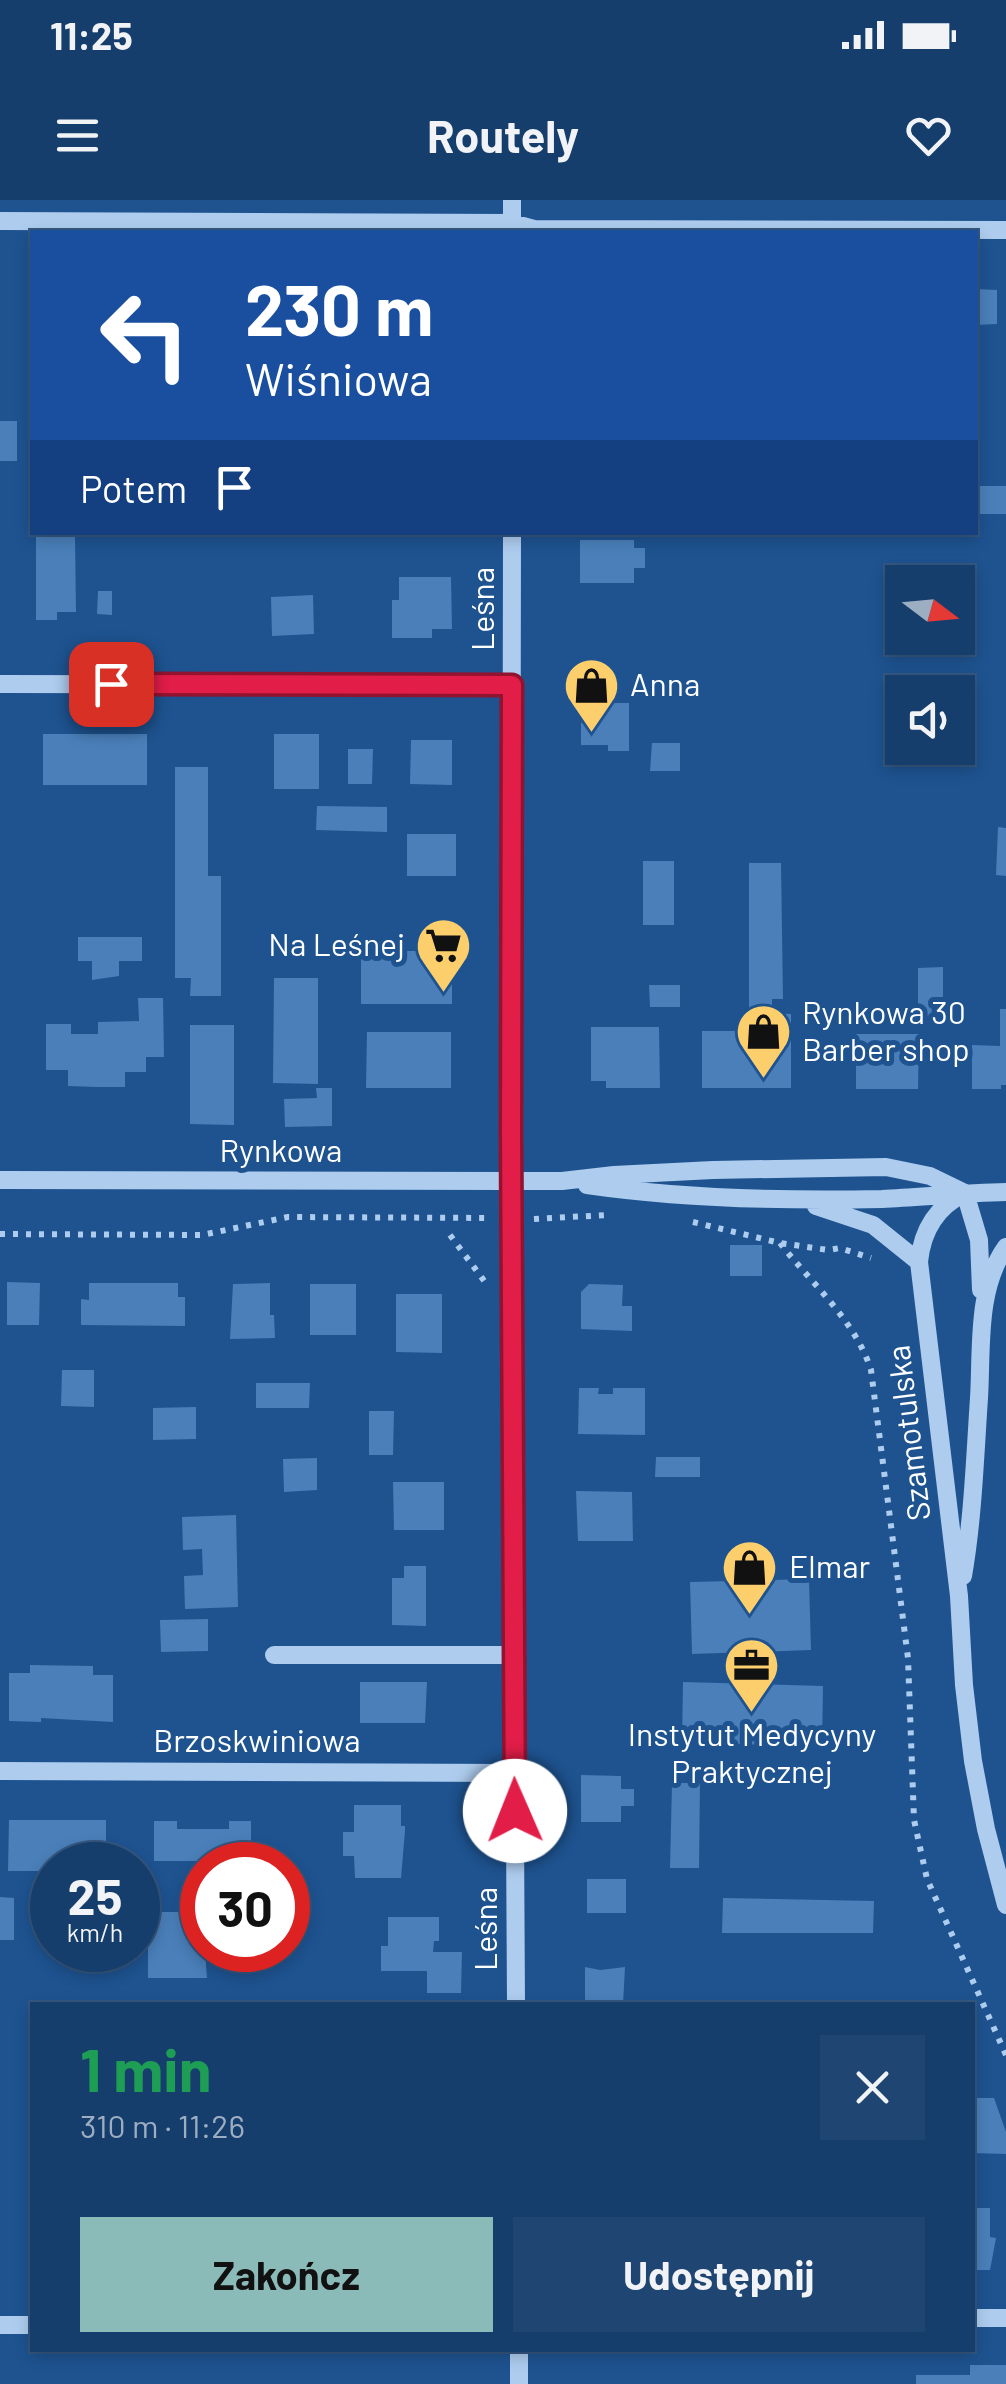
<!DOCTYPE html>
<html lang="pl">
<meta charset="utf-8">
<style>
:root{--surface:#163e6c;--page:#1f4572;--text:#f1f3f6;--muted:#9eaec2;--line:#35577f;--accent:#8bbbb9}
body{margin:0;font-family:Barlow,sans-serif;background:var(--page);color:var(--text);height:100vh;display:flex;flex-direction:column;font-size:38px;white-space:nowrap}
*{box-sizing:border-box;margin:0}
p{font-size:32px;color:var(--muted)}
.icon{flex:none;width:55px;height:55px;fill:none;stroke:currentColor;stroke-width:2;stroke-linecap:round;stroke-linejoin:round}
.map{position:relative;flex:1;overflow:hidden}
.drawer{position:absolute;left:30px;top:1802px;width:945px;height:350px;display:flex;flex-direction:column;background:var(--surface);border-radius:0px;box-shadow:0 5px 15px #0003,0 0 0 2px var(--line)}
.drawer>*{flex:none}
.banner{position:absolute;left:30px;top:30px;width:948px;height:305px;border-radius:0px;box-shadow:0 5px 15px #0003,0 0 0 2px var(--line);background:#1a4fa0;color:#fff;overflow:hidden}
.needle{width:65px;rotate:106deg}
.buttons{position:absolute;left:885px;top:365px;display:grid;gap:20px}
.buttons a{display:grid;place-items:center;width:90px;height:90px;border-radius:0px;background:var(--surface);box-shadow:0 5px 15px #0003,0 0 0 2px var(--line);font-size:50px}
.speed{position:absolute;left:30px;top:1642px;display:flex;gap:20px;font-size:50px;font-weight:700;text-align:center}
.speed>*{display:grid;place-content:center;width:130px;height:130px;border-radius:50%;background:var(--surface);box-shadow:0 5px 15px #0003,0 0 0 2px var(--line);line-height:1}
.speed small{font-size:25px;font-weight:400}
.speed .limit{border:15px solid #d22;background:#fff;color:#111}
.pin{position:absolute;display:grid;place-items:center;width:85px;height:85px;color:#fff;margin:-42px;border-radius:20px;box-shadow:0 5px 15px #0006}
.me{position:absolute;width:110px;margin:-55px;rotate:359deg;stroke-linejoin:round;filter:drop-shadow(0 0 8px #0008)}
.turn{display:flex;align-items:center;gap:35px;height:210px;padding:0 50px;font-size:45px}
.turn .icon{width:130px;height:130px;stroke-width:2.5}
.turn b{display:block;font-size:70px;line-height:85px}
.then{display:flex;align-items:center;height:95px;padding:0 50px;background:#0003;gap:20px;font-size:38px}
.round{display:grid;place-items:center;flex:none;width:105px;height:105px;border-radius:0px;background:var(--page)}
.headline{display:flex;align-items:center;justify-content:space-between;height:170px;padding:0 50px}
h1{font-size:60px;font-weight:700;line-height:75px;color:#1e9e55}
.button{display:flex;gap:20px;margin-top:auto;padding:20px 50px}
.button a{flex:1;height:115px;border-radius:0px;background:var(--accent);color:#111;font-size:40px;font-weight:700;line-height:115px;text-align:center}
.button a+a{background:var(--page);color:var(--text)}
.status{display:flex;justify-content:space-between;align-items:center;height:70px;padding:0 50px;background:var(--surface);direction:ltr}
.status svg{height:28px;fill:currentColor}
header{display:flex;justify-content:space-between;align-items:center;height:130px;padding:0 50px;background:var(--surface);font-size:45px;font-weight:700}
.map>svg:first-child{display:block}
.building{fill:#4a7fb9}
.lines{fill:none;stroke-linecap:round;stroke-linejoin:round}
.path{stroke:#adccee;stroke-width:6;stroke-dasharray:5 8;stroke-linecap:butt}
.minor{stroke:#adccee;stroke-width:18}
.route-casing{stroke:#92132f;stroke-width:25}
.route{stroke:#e11d48;stroke-width:18}
.labels{text-anchor:middle;stroke-width:10;stroke-linejoin:round;paint-order:stroke}
.street-label{font-size:32px;fill:#fff;stroke:#1e5390}
.poi-label{font-size:32px;fill:#fff;stroke:#1e5390;text-anchor:start}
</style>
<div class="status"><b>11:25</b><svg viewBox="0 0 49 12"><path d="M0 12V9h3v3zM5 12V6h3v6zM10 12V3h3v9zM15 12V0h3v12zM26 1h20v11H26zM47 4h2v5h-2z"/></svg></div>
<header><svg class="icon" aria-label="menu" viewBox="0 0 24 24"><path d="M4 6h16M4 12h16M4 18h16"/></svg>Routely<svg class="icon" aria-label="heart" viewBox="0 0 24 24"><path d="M12 20l-8-8c-3-5 5-10 8-4 3-6 11-1 8 4z"/></svg></header>
<div class="map">
<svg width="1006" height="2184" viewBox="0 0 1006 2184">
<rect width="100%" height="100%" fill="#1e5390"/>
<path class="building" d="M975,89L997,90V124L975,125Z
M0,221H17V261H0Z
M975,286H1006V314H975Z
M36,336H75L76,412H57V420H36Z
M580,340H634V348H645V368H634V383H580Z
M399,377H451L452,429H432V438H392V400H399Z
M98,391H112V415L97,414Z
M313,395L314,434L272,436L271,397Z
M586,503H629V551H608V545H581V523H586Z
M43,534H147V585H43Z
M274,534H319V589H274Z
M411,540H452V585L410,584Z
M652,543H680V571H650Z
M348,549H373L372,584H348Z
M175,567H208V676H221V796H190L191,778H175Z
M317,606L387,607V632L316,630Z
M998,627L1006,628V676L996,675Z
M407,634H456V676H407Z
M643,661H674V725H643Z
M749,663H781L783,799H772V813L791,814V888H702V831H749Z
M78,737H142V761H119V776L92,780V761H78Z
M361,751H452V804H361Z
M943,767V816H918V768Z
M274,778H318V884L273,883Z
M649,785H680V807H650Z
M138,798H163L164,857H146V872H125V887H97L68,886V870H46V824H71V834H98V822L139,821Z
M1000,809H1006V885H1001V889H972V845L1000,846Z
M190,825H234V925L190,924Z
M591,827H659L660,888H606V881H591Z
M367,832H451V888H366Z
M856,834H919L918,889H856Z
M316,888H332V926L285,927L284,899L317,898Z
M730,1045H762V1076H730Z
M7,1082L40,1083L39,1125H7Z
M89,1083H178V1097H185V1126L81,1125V1099L89,1100Z
M270,1083V1115H274L275,1138L230,1139L233,1084Z
M310,1084H356V1135H310Z
M589,1084L623,1085L622,1106H632V1131L581,1129V1092Z
M396,1094H442V1153L396,1152Z
M62,1170H94V1207L61,1206Z
M256,1183H310L309,1208H256Z
M579,1188H599L598,1194H613V1188H645V1235L578,1234Z
M196,1207V1239L153,1240V1208Z
M369,1211H394L393,1255H369Z
M656,1257H700V1277H655Z
M317,1258V1290L284,1292L283,1259Z
M393,1282H444V1330H394Z
M576,1291L632,1292L633,1341H578Z
M236,1315L238,1407L185,1409L184,1376L203,1375L202,1349L183,1350L182,1317Z
M404,1366H426V1426L392,1425V1378H404Z
M809,1379L811,1450L692,1454L690,1382Z
M208,1419V1451L161,1452L160,1420Z
M30,1465L93,1466V1475H113V1522L41,1518V1522L9,1521V1473H30Z
M360,1482H427L425,1523H360Z
M683,1482L823,1486L822,1546L682,1543Z
M581,1575L621,1576V1589H634V1606H621V1622H581Z
M672,1583H700L699,1668H670Z
M354,1605H401V1626H405V1631L401,1678H355L354,1656H343V1632H354Z
M9,1620H106V1665H52V1671H8Z
M154,1621H177V1629H229V1621H251V1661H154Z
M587,1679H626V1713H587Z
M0,1697L14,1698V1740H0Z
M723,1698L874,1701L873,1733H722Z
M148,1712H202L207,1778H148Z
M388,1717H439V1741H434L433,1752H462L461,1793H427V1771H381V1746H388Z
M585,1767L600,1770L625,1767L623,1805H585Z
M972,1898H994L1006,1932V1954L972,1953Z
M972,2008H990V2037L996,2038L990,2070H972Z
M970,2165H1006V2184H916V2175H970Z"/>
<g class="lines">
<path class="path" d="M534,1019L607,1015
M693,1022L780,1043L828,1050L840,1048L871,1058
M0,1034L202,1035L288,1017L492,1018
M450,1035L488,1086
M780,1043C811,1083 855,1120 871,1170L908,1458L914,1620L927,1679L1006,1855"/>
<path class="minor" d="M0,21L512,23L534,29L1006,30
M512,32V0
M512,332L511,932L516,1805
M0,484L513,485
M0,980L562,981L614,975L713,970L886,967L930,976L965,993
M587,985C684,999 784,1001 882,999C923,997 964,993 1006,992
M965,993C936,1007 922,1031 919,1062L959,1396L964,1485L973,1561L986,1629L1006,1705
M965,993L979,1040L981,1090
M816,1006L873,1025L919,1062
M963,1376C973,1318 975,1257 979,1198C982,1149 976,1089 1006,1047
M274,1455H514
M0,1571L514,1573
M972,2118H1006
M0,2125H32
M519,2184V2150"/>
</g>
<g class="lines">
<defs>
<path id="route" d="M111,484L512,485L511,932L515,1611"/>
</defs>
<use href="#route" class="route-casing"/>
<use href="#route" class="route"/>
</g>
<defs>
<symbol id="shop-pin" viewBox="-11 -11 22 30"><path d="M0 17L-7.5 6A9.5 9.5 0 1 1 7.5 6Z" fill="#fdcf6c" stroke="#1e5390"/><path d="M-5-2.5h2.3a2.7 3.5 0 0 1 5.4 0H5L5.5 6h-11ZM-1.5-2.5h3a1.5 2.3 0 0 0-3 0Z" fill="#111"/></symbol>
<symbol id="supermarket-pin" viewBox="-11 -11 22 30"><path d="M0 17L-7.5 6A9.5 9.5 0 1 1 7.5 6Z" fill="#fdcf6c" stroke="#1e5390"/><path d="M-6-5.5h2.5l.6 2H6L4.5 2H-2.5L-4.4-4H-6ZM-1.5 3.2a1.3 1.3 0 1 0 .1 0ZM3 3.2a1.3 1.3 0 1 0 .1 0Z" fill="#111"/></symbol>
<symbol id="office-pin" viewBox="-11 -11 22 30"><path d="M0 17L-7.5 6A9.5 9.5 0 1 1 7.5 6Z" fill="#fdcf6c" stroke="#1e5390"/><path d="M-6-3h4V-5.5h4V-3h4V5H-6ZM-1-4.5V-3h2v-1.5ZM-6 0V1H6V0Z" fill="#111"/></symbol>
</defs>
<g fill-rule="evenodd">
<use href="#shop-pin" x="560" y="454" width="63" height="86"/>
<use href="#supermarket-pin" x="412" y="714" width="63" height="86"/>
<use href="#shop-pin" x="732" y="800" width="63" height="86"/>
<use href="#shop-pin" x="718" y="1336" width="63" height="86"/>
<use href="#office-pin" x="720" y="1434" width="63" height="86"/>
</g>
<g class="labels">
<g class="street-label">
<text transform="translate(483 409) rotate(-90)" y="11">Leśna</text>
<text x="281" y="962">Rynkowa</text>
<text transform="translate(909 1233) rotate(-97)" y="11">Szamotulska</text>
<text x="257" y="1552">Brzoskwiniowa</text>
<text transform="translate(486 1729) rotate(-90)" y="11">Leśna</text>
</g>
<g class="poi-label">
<text x="630" y="496">Anna</text>
<text x="405" y="756" text-anchor="end">Na Leśnej</text>
<text x="802" y="824">Rynkowa 30<tspan x="802" dy="37">Barber shop</tspan></text>
<text x="789" y="1378">Elmar</text>
<text x="752" y="1546" text-anchor="middle">Instytut Medycyny<tspan x="752" dy="37">Praktycznej</tspan></text>
</g>
</g>
</svg>
<div class="buttons">
<a><svg class="needle" viewBox="-14 -14 28 28"><path d="M0-13l5 13h-10z" fill="#e53935"/><path d="M0 13l5-13h-10z" fill="#9eaec2"/></svg></a>
<a><svg class="icon" aria-label="sound" viewBox="0 0 24 24"><path d="M4 9h4l5-4v14l-5-4H4zM17 9q2 3 0 6"/></svg></a>
</div>
<div class="speed"><div>25<small>km/h</small></div><div class="limit">30</div></div>
<div class="pin" style="left:111px;top:484px;background:#d93025"><svg class="icon" aria-label="arrive" viewBox="0 0 24 24"><path d="M6 21V4h12l-3 4 3 4H6"/></svg></div>
<svg class="me" style="left:515px;top:1611px" viewBox="-20 -20 40 40"><circle r="19" fill="#fff"/><path d="M0-13L10 11 0 6-10 11z" fill="#e11d48"/></svg>
<div class="banner">
<div class="turn"><svg class="icon" aria-label="left" viewBox="0 0 24 24"><path d="M17 20v-9H6M10 6l-5 5 5 5"/></svg><div><b>230 m</b>Wiśniowa</div></div>
<div class="then">Potem<svg class="icon" aria-label="arrive" viewBox="0 0 24 24"><path d="M6 21V4h12l-3 4 3 4H6"/></svg></div>
</div>
<section class="drawer">
<div class="headline"><div><h1>1 min</h1><p>310 m · 11:26</p></div><a class="round"><svg class="icon" aria-label="close" viewBox="0 0 24 24"><path d="M6 6l12 12M18 6L6 18"/></svg></a></div>
<div class="button"><a>Zakończ</a><a>Udostępnij</a></div>
</section>
</div>
